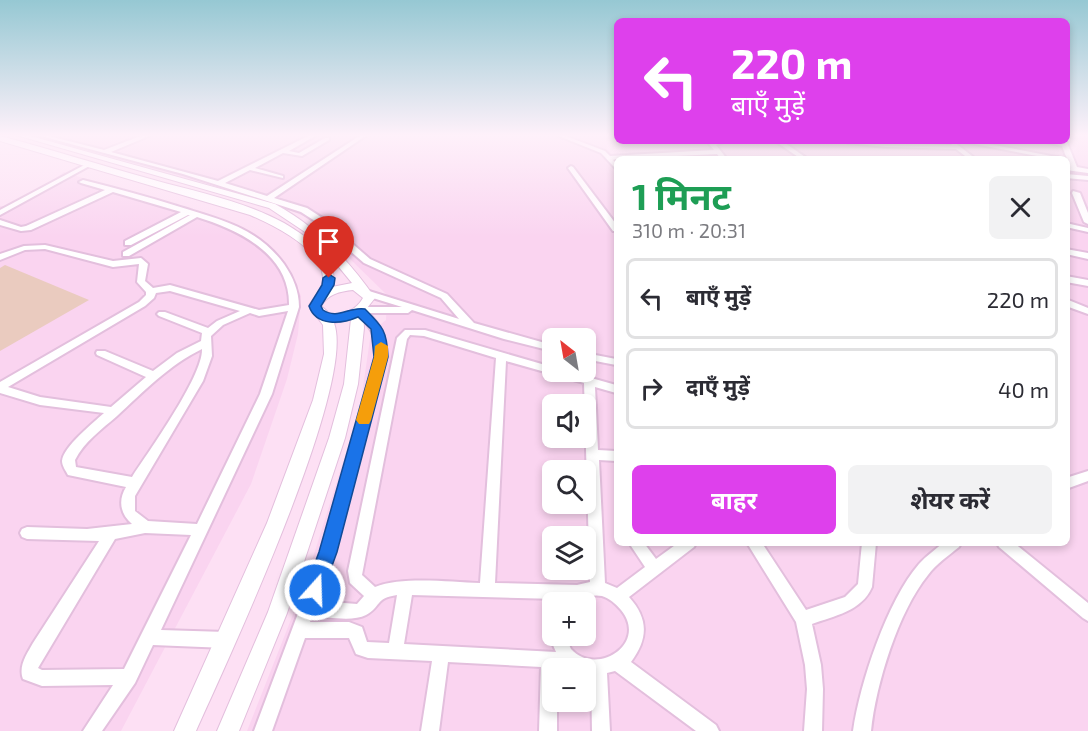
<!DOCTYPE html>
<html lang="hi">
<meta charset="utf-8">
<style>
:root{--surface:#fff;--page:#f2f2f3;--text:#2b2b33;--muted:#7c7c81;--line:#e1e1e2;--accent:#de40ec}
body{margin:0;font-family:"Exo 2","Noto Sans Devanagari",sans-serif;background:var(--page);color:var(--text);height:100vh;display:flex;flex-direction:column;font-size:22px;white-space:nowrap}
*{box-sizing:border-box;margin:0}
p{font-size:20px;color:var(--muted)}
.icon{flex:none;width:33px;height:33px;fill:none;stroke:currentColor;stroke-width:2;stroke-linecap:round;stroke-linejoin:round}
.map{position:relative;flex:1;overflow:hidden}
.panel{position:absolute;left:614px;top:156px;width:456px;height:390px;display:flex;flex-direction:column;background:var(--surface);border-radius:9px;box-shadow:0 3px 9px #0003}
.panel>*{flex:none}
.guide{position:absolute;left:614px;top:18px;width:456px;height:126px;border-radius:9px;box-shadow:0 3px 9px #0003;background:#de40ec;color:#fff;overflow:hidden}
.needle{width:39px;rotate:329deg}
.fabs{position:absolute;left:542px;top:328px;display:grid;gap:12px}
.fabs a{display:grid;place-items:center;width:54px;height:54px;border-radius:9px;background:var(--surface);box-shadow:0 3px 9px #0003;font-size:30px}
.pin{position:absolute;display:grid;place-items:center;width:51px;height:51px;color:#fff;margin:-62px -26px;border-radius:50% 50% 50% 0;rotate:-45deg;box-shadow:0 0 6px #0007}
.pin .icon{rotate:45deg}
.me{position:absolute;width:66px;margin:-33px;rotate:20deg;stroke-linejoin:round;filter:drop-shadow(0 0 4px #0008)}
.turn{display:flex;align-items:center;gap:21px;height:126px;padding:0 18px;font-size:27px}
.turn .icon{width:78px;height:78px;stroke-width:2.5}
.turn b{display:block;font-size:42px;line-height:51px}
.round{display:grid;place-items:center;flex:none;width:63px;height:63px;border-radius:9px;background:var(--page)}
.overview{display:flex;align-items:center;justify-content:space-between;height:102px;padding:0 18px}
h1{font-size:36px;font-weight:700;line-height:45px;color:#1e9e55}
.button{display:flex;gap:12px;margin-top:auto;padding:12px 18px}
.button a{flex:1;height:69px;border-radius:9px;background:var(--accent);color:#fff;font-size:24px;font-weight:700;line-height:69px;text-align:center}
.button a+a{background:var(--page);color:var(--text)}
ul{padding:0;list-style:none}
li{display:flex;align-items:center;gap:18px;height:81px;margin:0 12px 9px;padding:0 6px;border:3px solid var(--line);border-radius:9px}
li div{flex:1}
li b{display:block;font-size:22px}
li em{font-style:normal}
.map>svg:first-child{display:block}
.residential{fill:#fad4f0;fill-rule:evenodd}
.green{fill:#eacbbf}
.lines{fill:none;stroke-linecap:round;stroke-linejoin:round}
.minor-casing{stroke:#e3bfdd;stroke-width:4}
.tertiary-casing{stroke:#e3bfdd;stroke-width:2}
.minor{fill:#fff;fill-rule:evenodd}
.tertiary{fill:#fff;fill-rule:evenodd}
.route{fill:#1a73e8;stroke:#114b97;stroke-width:1.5}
.slow{fill:#f59e0b}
</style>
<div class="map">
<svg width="1088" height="731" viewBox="0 0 1088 731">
<rect width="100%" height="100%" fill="#fde0f4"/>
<path class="residential" d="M29,135H616V141H1066L1067,135H1088V731H247L303,589L360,408L371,332L386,320L387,295L308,218L271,202ZM616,159H1066V543H616ZM552,339H585V372H552ZM552,405H585V438H552ZM552,471H585V504H552ZM552,537H585V570H552ZM552,603H585V636H552ZM552,669H585V702H552Z
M64,172L226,224L272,252L291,273L301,296L298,334L287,379L251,484L121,731H0V206H17Z"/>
<path class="green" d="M5,265L89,300L0,351V268Z"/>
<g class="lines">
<defs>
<path id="minor" d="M37,135H45L104,150L143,135H150L149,136L111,152L218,181L310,135H317L289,151L299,153L325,138H329V140L302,156L283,153L255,168L283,176V178L250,170L225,183L267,196L361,135H367L274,198L307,208L324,219L370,259L447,294L474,323L552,345V351L504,339L412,310L408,313H368C382,326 386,338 386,357L335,552L318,601L357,604L364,596L350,583L348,571L397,338L405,330H425L552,367V372H570L616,385V393L595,387L598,450L616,451V461L599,460L605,583L617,588L645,567L629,543H644L656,559L678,543H696L694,547L629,597C649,619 648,639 631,662L716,725L719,731H696L615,671L607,673L610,731H592L591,675L585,674V669H552V702H557V731H539L541,667L448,662L439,731H421L432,661L368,658L356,654L349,638H305L272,731H254L321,552L376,357C376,332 371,328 355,311L362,307H402L363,295L361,293L363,291H369L459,319L441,298L364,263L318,223L301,212L183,174ZM410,335L424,336L496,358L480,583C450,582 402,576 375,587L362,575L407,339ZM506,361L584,383L590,582L577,585L495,583ZM397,595L389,643L367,642L362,627L349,622H310L312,616C327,617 353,622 366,615C381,607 375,598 397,595ZM412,595L558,599L556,603C562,603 570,604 575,602C584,598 591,594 602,596C609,598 616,604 621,610C649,644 596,677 571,649C569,645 567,640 565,636H552V630L549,636L556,652L404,644Z
M556,135H563L605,151L610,156L714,150L709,144L710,143L727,141L716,145L727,159H721L717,154L616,159L613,160L616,163V169L601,153Z
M1066,140L1077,167L1088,169V173L1066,170V166H1070L1067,159H1053L959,141H973L1067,159L1062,146L1042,141Z
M775,141H782L808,159H801Z
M845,141L951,145L954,142L976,159H969L956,149L886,147L848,143Z
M88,163L93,164L0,215V210Z
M571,166L573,167L616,224V231H613L568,168Z
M1066,174L1088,176V180L1066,178Z
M83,180C115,188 145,196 177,206C218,219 256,226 284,264C293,277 299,291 299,307L272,394L161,630L226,632L232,634L234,640L232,646L226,648L153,645L135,683L102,731H83L113,685L42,686L23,679C18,666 27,654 33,643L99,541L27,539L22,537L20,533L22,529L27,527L87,529L132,524C120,514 118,500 126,487L68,475C66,471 62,466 62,461C63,447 93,423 104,413L40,405L0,393V382L139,302L146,295V292L137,282L139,264L113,267L45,249L25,250L0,260V254L24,246L45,245L113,261L141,258L148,264L145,281L153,288L170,285L259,310L289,305C290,254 239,230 197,217L129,256H123V252L190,215H188L131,245H125V241L181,212L113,192L31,230L21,231L0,225V220L21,227L26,226L105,190L81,183L79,182ZM170,291L240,311L217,321L208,328L165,312H159L157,314L159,316L202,333L201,341L177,353L153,371L105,351H97L96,353L97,355L146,377L111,407L40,397L8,387L145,306L154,298L156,293ZM288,311L260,394L197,524L148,521L135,511V496L203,381L212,356L211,336L223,325L250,313L259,316ZM202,349C203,376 149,451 132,477L76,467L75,460C84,442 102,429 117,416C143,392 169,365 202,349ZM145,533L191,535L124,669L42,670L38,668L115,539Z
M1073,191L1080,193L1088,213V224L1084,222L1072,193Z
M1066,223L1088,228V232L1066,227Z
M1066,249L1088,253V259L1066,254Z
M1066,276L1088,280V286L1066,282Z
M1066,299L1088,308V314L1066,306Z
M585,353L616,359V365L585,359Z
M1088,471V481L1066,489V478Z
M747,543H762L806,610L845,597L858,584L862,543H876L872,587C862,611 834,616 812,624L821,665L823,689L822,731H804L807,689L805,665L796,622Z
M943,543H961L959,547C948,556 936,564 928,575C898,612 876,684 871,731H853C860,683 887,601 919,564C926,556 935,550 943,543Z
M997,543H1014L1088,603V621L1083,618L999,547Z"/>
<path id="tertiary" d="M16,135H27L275,204C317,227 348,259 375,298L363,313L364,328L358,384L345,438L287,613L239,731H217L268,612L329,438L344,384L351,319L334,323C357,384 227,662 196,731H174L267,523L313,400L324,354L323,325L309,306C313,298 324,288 323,277C321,248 273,225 250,215L0,141V136C51,149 102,166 154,180C197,192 244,201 284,223C303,234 342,260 332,287L352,283L329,255L308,234L269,208ZM353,290L363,298C356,310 344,316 330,314L321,306C327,295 340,291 353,290Z"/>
</defs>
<use href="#minor" class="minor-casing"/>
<use href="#tertiary" class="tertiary-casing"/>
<use href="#minor" class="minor"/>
<use href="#tertiary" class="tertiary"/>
</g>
<linearGradient id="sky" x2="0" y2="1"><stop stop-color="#96c8d3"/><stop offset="0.57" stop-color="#fef1fa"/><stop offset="1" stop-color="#fef1fa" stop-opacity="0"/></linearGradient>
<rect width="1088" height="237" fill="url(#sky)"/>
<path class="route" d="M329,274L335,278L334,285L321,306L323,310C338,320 349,306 365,309C383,327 387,331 388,357L337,552L321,596L315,599L308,596L305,590L319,552L374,357L371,329L358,317C342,324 316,327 309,306L322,285L323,278Z"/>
<path class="slow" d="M381,342L388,346V357L371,420L369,424H359L356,420L374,357L375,346Z"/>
</svg>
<div class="fabs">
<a><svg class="needle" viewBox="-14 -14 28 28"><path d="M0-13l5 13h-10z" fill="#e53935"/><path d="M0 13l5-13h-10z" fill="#7c7c81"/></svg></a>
<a><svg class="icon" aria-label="sound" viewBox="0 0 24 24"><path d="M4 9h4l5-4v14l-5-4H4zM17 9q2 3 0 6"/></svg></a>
<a><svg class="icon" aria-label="search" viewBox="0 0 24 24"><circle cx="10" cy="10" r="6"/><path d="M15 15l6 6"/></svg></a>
<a><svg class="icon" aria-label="layers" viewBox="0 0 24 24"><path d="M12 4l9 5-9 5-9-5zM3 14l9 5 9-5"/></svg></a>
<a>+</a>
<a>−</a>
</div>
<div class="pin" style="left:329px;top:278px;background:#d93025"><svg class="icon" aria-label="arrive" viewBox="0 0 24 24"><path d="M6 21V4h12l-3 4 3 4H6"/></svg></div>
<svg class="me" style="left:315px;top:590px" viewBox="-20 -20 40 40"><circle r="17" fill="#1a73e8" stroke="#fff" stroke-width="3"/><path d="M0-11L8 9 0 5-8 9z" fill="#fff"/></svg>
<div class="guide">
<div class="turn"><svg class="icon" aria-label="left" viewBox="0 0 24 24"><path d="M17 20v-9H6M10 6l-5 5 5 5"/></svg><div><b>220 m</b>बाएँ मुड़ें</div></div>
</div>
<section class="panel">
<div class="overview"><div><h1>1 मिनट</h1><p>310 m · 20:31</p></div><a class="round"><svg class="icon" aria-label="close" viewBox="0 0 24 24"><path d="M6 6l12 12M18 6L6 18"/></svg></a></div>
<ul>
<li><svg class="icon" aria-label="left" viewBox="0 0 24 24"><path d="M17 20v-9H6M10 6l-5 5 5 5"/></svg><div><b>बाएँ मुड़ें</b></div><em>220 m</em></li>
<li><svg class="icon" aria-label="right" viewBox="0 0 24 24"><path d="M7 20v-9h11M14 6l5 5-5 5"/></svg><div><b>दाएँ मुड़ें</b></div><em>40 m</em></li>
</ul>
<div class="button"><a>बाहर</a><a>शेयर करें</a></div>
</section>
</div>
